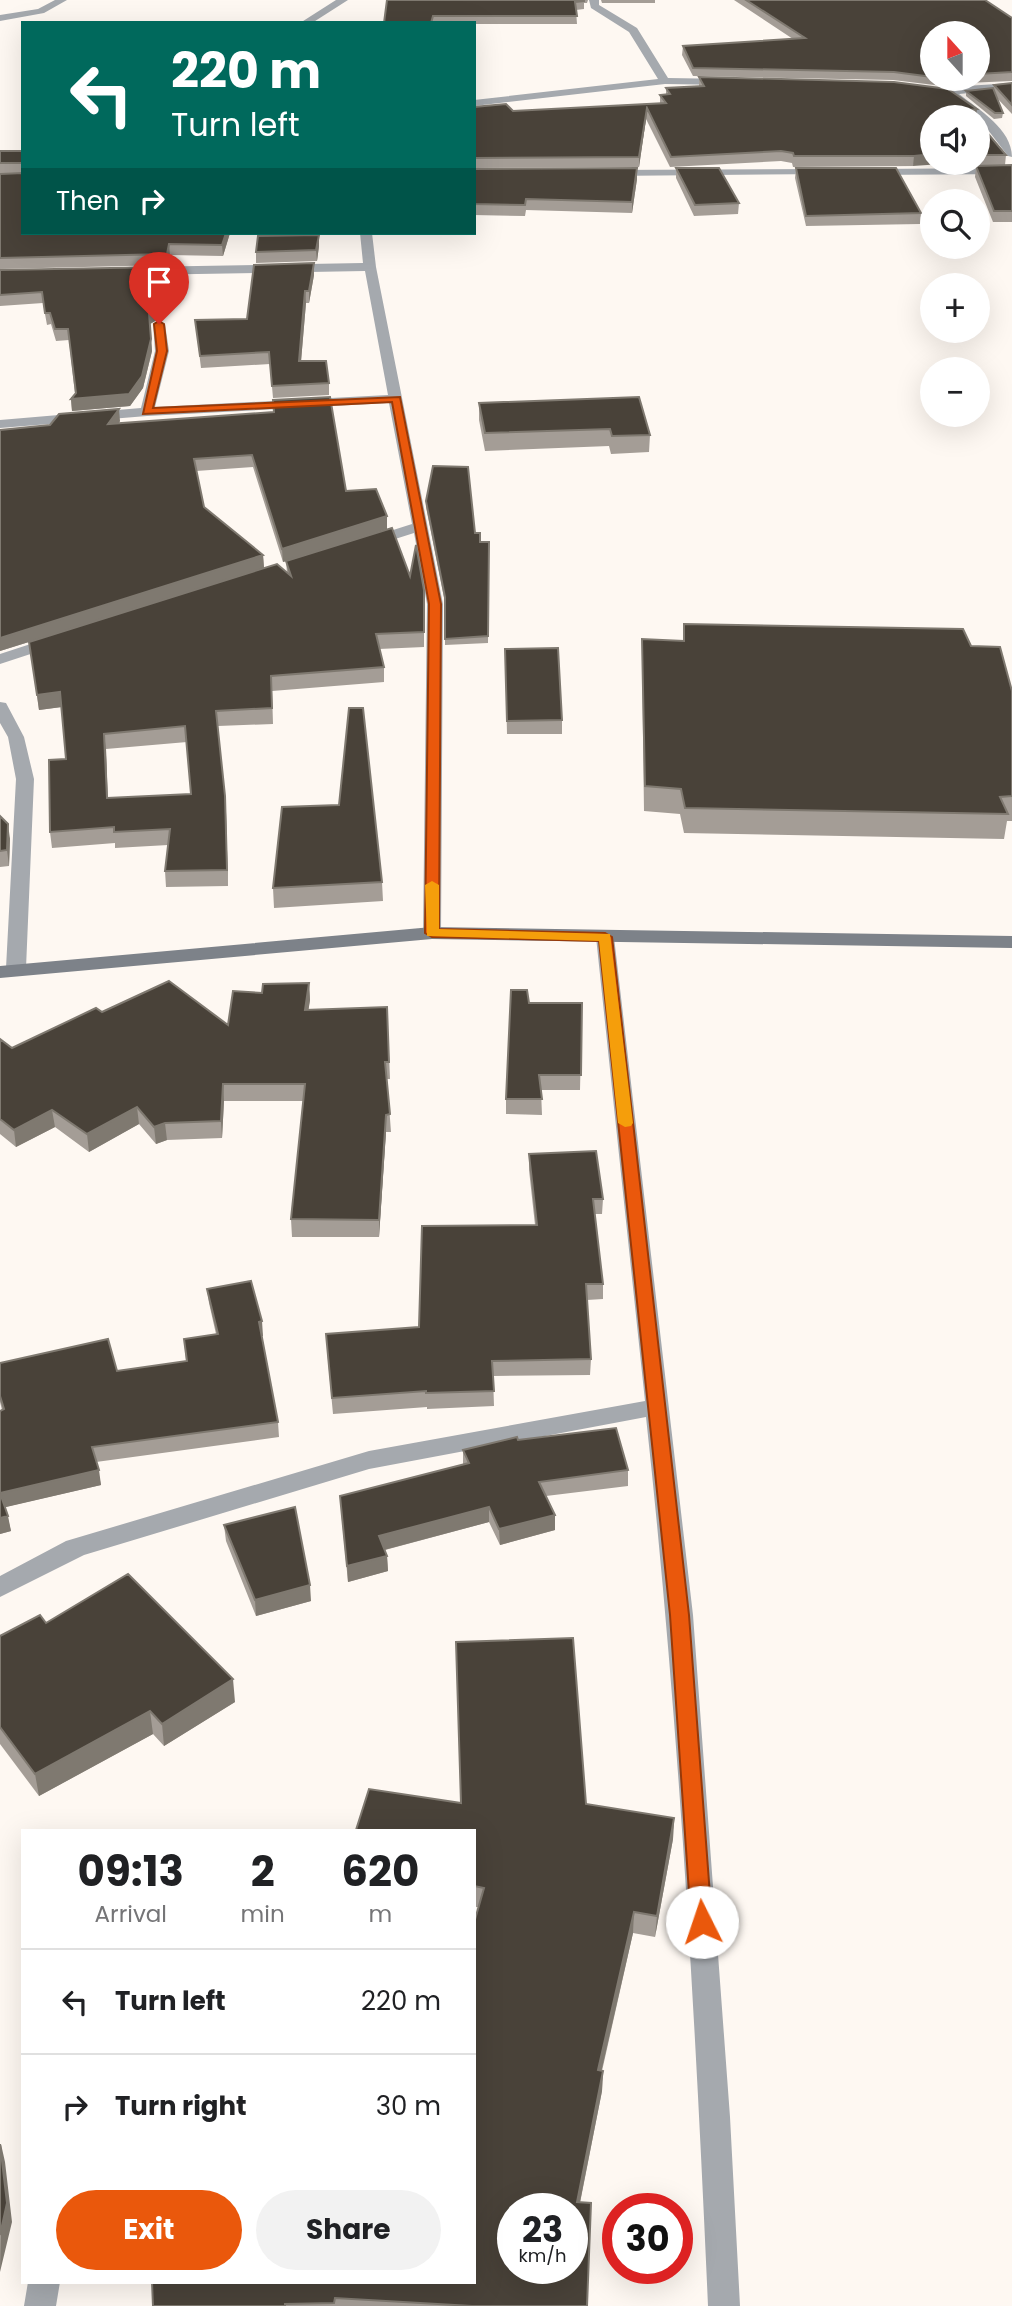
<!DOCTYPE html>
<meta charset="utf-8">
<style>
:root{--surface:#fff;--page:#f2f2f2;--text:#202124;--muted:#757577;--line:#e0e0e0;--accent:#ea580c}
body{margin:0;font-family:Poppins,sans-serif;background:var(--page);color:var(--text);height:100vh;display:flex;flex-direction:column;font-size:26px;white-space:nowrap}
*{box-sizing:border-box;margin:0}
p{font-size:23px;color:var(--muted)}
.icon{flex:none;width:38px;height:38px;fill:none;stroke:currentColor;stroke-width:2;stroke-linecap:round;stroke-linejoin:round}
.map{position:relative;flex:1;overflow:hidden}
.drawer{position:absolute;left:21px;top:1829px;width:455px;height:455px;display:flex;flex-direction:column;background:var(--surface);border-radius:0px;box-shadow:0 7px 28px #0002}
.drawer>*{flex:none}
.guide{position:absolute;left:21px;top:21px;width:455px;height:214px;border-radius:0px;box-shadow:0 7px 28px #0002;background:#00695c;color:#fff;overflow:hidden}
.needle{width:46px;rotate:339deg}
.buttons{position:absolute;left:920px;top:21px;display:grid;gap:14px}
.buttons a{display:grid;place-items:center;width:70px;height:70px;border-radius:50%;background:var(--surface);box-shadow:0 7px 28px #0002;font-size:35px}
.speed{position:absolute;left:497px;top:2193px;display:flex;gap:14px;font-size:35px;font-weight:700;text-align:center}
.speed>*{display:grid;place-content:center;width:91px;height:91px;border-radius:50%;background:var(--surface);box-shadow:0 7px 28px #0002;line-height:1}
.speed small{font-size:18px;font-weight:400}
.speed .limit{border:10px solid #d22;background:#fff;color:#111}
.pin{position:absolute;display:grid;place-items:center;width:60px;height:60px;color:#fff;margin:-72px -30px;border-radius:50% 50% 50% 0;rotate:-45deg;box-shadow:0 0 7px #0007}
.pin .icon{rotate:45deg}
.me{position:absolute;width:77px;margin:-38px;rotate:356deg;stroke-linejoin:round;filter:drop-shadow(0 0 5px #0008)}
.turn{display:flex;align-items:center;gap:24px;height:147px;padding:0 35px;font-size:32px}
.turn .icon{width:91px;height:91px;stroke-width:2.5}
.turn b{display:block;font-size:49px;line-height:60px}
.then{display:flex;align-items:center;height:66px;padding:0 35px;background:#0003;gap:14px;font-size:26px}
.eta{display:flex;justify-content:space-evenly;align-items:center;height:119px;text-align:center}
.eta b{font-size:42px;font-weight:700;line-height:49px}
.cta{display:flex;gap:14px;margin-top:auto;padding:14px 35px}
.cta a{flex:1;height:80px;border-radius:42px;background:var(--accent);color:#fff;font-size:28px;font-weight:700;line-height:80px;text-align:center}
.cta a+a{background:var(--page);color:var(--text)}
ul{padding:0;list-style:none}
li{display:flex;align-items:center;gap:21px;height:105px;padding:0 35px;border-top:2px solid var(--line)}
li div{flex:1}
li b{display:block;font-size:26px}
li em{font-style:normal}
.map>svg:first-child{display:block}
.lines{fill:none;stroke-linecap:round;stroke-linejoin:round}
.street{fill:#a5a9ae;fill-rule:evenodd}
.secondary{fill:#7d8289;fill-rule:evenodd}
.wall{fill:#a49d96;fill-rule:evenodd}
.shaded-wall{fill:#7f7970}
.building{fill:#494239;stroke:#7f7970;stroke-width:2;fill-rule:evenodd}
.route{fill:#ea580c;stroke:#983908;stroke-width:2}
.slow{fill:#f59e0b}
</style>
<div class="map">
<svg width="1012" height="2306" viewBox="0 0 1012 2306">
<rect width="100%" height="100%" fill="#fef8f2"/>
<g class="lines">
<path class="street" d="M55,0H67L44,13L0,21V15L38,9Z
M336,0H348L312,23H300Z
M589,0H599V5L637,28L668,78L728,79L733,82L728,85L665,84L474,106V100L658,79L629,32L591,8Z
M1012,83V89L959,94C979,110 1012,129 1012,157L1008,156L978,117H975L946,93L966,86Z
M1012,168V174L871,175L865,172L871,169Z
M824,169L828,170V174L608,176L602,173L608,170Z
M360,233H372L376,267L443,604L441,933L432,939L423,933L427,604L414,533L370,547L362,542L365,539L412,524L389,403L147,416L0,428V420L141,408L155,351L153,324L159,320L165,324L169,351L155,407L388,395L365,271L139,275L133,271L139,267L363,263Z
M55,636L63,641L61,644L0,664V654Z
M0,702L6,703L24,737L34,779L26,968L16,974L6,968L16,779L8,737L0,723Z
M605,931L614,937L693,1615L730,2117L740,2306H708C695,2009 678,1712 646,1417L369,1469L84,1555L0,1597V1576L66,1541L369,1451L645,1401L596,937Z
M28,2282H60L56,2306H24Z"/>
<path class="secondary" d="M432,927L1012,936V948L432,939L0,978V966Z"/>
</g>
<path class="wall" d="M387,0H588L587,3H584V9L576,10L577,24H474V23H384Z
M601,0H655V3H602Z
M734,0H985L1012,18V81L966,83L951,87L893,80L693,76L682,55L683,46L793,39ZM933,33H978V79H933Z
M699,77L948,89L913,166L793,167L792,163L781,161L670,167L646,119L639,167L474,168V107L513,111L660,103V95H666V88L699,86Z
M1012,83V114L996,97L1003,113L1002,118L994,119L966,96V91L993,90L994,85Z
M978,122L1006,155L1005,165L970,166L969,163H978Z
M0,151H23V233H230L223,256L170,255L168,265L0,269V174L21,173H0Z
M1012,165V222H993L975,177L976,166Z
M676,168L739,203L738,214L694,216L676,178Z
M796,168L921,213L920,224L806,226L795,178Z
M474,169L637,179L632,213L526,210L525,216L474,215Z
M319,235V246L317,261L256,263V252Z
M314,263V275L309,303H306L301,361L329,383V395L273,398L270,364L201,368L195,320L247,319Z
M165,267L166,278L160,318L150,324L152,351L143,388L130,406L72,411L71,399L75,394L69,340L56,341L51,324L47,325L43,303L0,306V270Z
M479,403L650,435L649,452L611,454L609,446L485,451L479,420Z
M274,412L346,491L387,529L283,562L253,467L196,471L204,507L263,555L264,568L287,573L286,561L410,576L424,590V647L379,649L384,667V682L272,691L273,724L218,726L226,812L228,886L166,887L165,871L168,845L115,848V843L52,848L50,832L66,759L61,707L39,710L29,642L0,651V430L120,421L119,423ZM187,742L191,794L108,798L106,749Z
M426,501L475,533L480,542H489L488,643L445,645V603L426,507Z
M684,624L971,646L1012,691V821H1007L1004,839L684,833L680,814L644,811L642,663V639L683,641Z
M505,649L562,720V734H507Z
M0,816L10,839L9,866L0,867Z
M382,882L383,901L274,908L273,888Z
M309,983L310,1000L308,1010L387,1007L390,1079H387L391,1132H386L379,1237H292L291,1219L304,1101H224L222,1138L167,1140L156,1144L139,1124L89,1152L55,1127L16,1147L0,1134V1039L12,1048L102,1012L228,1025L262,993Z
M529,1003H582L580,1090H541L542,1115L506,1114V1099Z
M529,1154L603,1199L602,1214H595L603,1284V1299L587,1300L591,1359L590,1375L493,1376L494,1406L427,1409V1407L333,1414L327,1350L419,1327L535,1225L529,1170Z
M207,1289L263,1336H262L278,1422L279,1437L96,1462L101,1485L5,1507L11,1531L0,1534V1411L2,1410L0,1402V1363L117,1371L186,1361L184,1339L216,1334L209,1303Z
M518,1440L628,1470V1486L546,1496L555,1530L500,1545L489,1522L385,1550L387,1556L388,1571L348,1582L341,1511L463,1465V1450Z
M224,1525L311,1601L256,1616L226,1541Z
M46,1623L235,1702L164,1746L153,1734L39,1796L0,1744V1636Z
M460,1803L586,1804L674,1818L673,1839L655,1937L633,1933L602,2071H603L602,2091L580,2203L587,2306H153L474,2282L479,1907H474V1830Z"/>
<path class="shaded-wall" d="M952,79H966V83L951,87Z
M647,108L646,119L639,167V157Z
M977,109L976,117H967L968,110Z
M933,154V163H956L913,166L914,156Z
M637,168V179L632,213V202Z
M226,233H230L223,256L222,245Z
M319,235V246L317,261L316,250Z
M169,244L170,255L168,265L167,254Z
M314,263V275L309,303V291Z
M165,267L166,278L160,318L150,324L152,351L143,388L130,406L72,411L71,399L149,313Z
M305,291L306,303L300,373L299,361Z
M119,409L120,421L110,436L108,424Z
M387,516V529L283,562L282,549Z
M263,555L264,568L0,651V638Z
M60,692L62,707L39,710L37,695Z
M104,734L106,749L108,814L107,798Z
M225,796L226,812L228,886L227,870Z
M8,824L10,839L9,866L7,850Z
M309,983L310,1000L306,1027L305,1010Z
M223,1084L224,1101L222,1138L221,1121Z
M137,1107L139,1124L89,1152L87,1134Z
M52,1110L55,1127L16,1147L14,1130Z
M386,1115V1132L379,1237V1220Z
M165,1123L167,1140L156,1144L154,1127Z
M262,1321L263,1336L260,1337L259,1322Z
M99,1470L101,1485L2,1508L0,1493Z
M489,1507V1522L380,1551L379,1536Z
M555,1515V1530L500,1545L499,1529Z
M8,1516L11,1531L0,1534V1518Z
M387,1556L388,1571L348,1582L347,1566Z
M310,1585L311,1601L256,1616L255,1600Z
M233,1679L235,1702L164,1746L162,1724Z
M150,1711L153,1734L39,1796L35,1774Z
M674,1818L673,1839L655,1937L657,1916Z
M634,1912L633,1933L597,2090L598,2070Z
M603,2071L602,2091L576,2222L577,2202Z
M1,2144L5,2162L12,2222L0,2272Z"/>
<path class="building" d="M387,0H584V1L575,2L577,16H433L431,23H384Z
M746,0H985L1012,18V72L978,74V33H933V77L894,72L693,68L683,46L805,38Z
M699,77L894,82L948,89L977,109L968,110L974,117H933V154L914,156H794L793,153L781,151L671,157L647,108L639,157L474,158V107L506,104L513,111L666,103L660,95L670,94L666,88L704,86Z
M1012,83V105L994,85Z
M993,88L1003,113H995L966,91Z
M978,122L1006,155H978Z
M0,151H23V164L22,163H0Z
M1012,165V211H994L976,166Z
M637,168L632,202L526,199L525,205L474,204V169Z
M676,168H719L739,203L695,205Z
M796,168H896L921,213L806,216Z
M23,173V233H226L222,245L169,244L167,254L0,258V174Z
M319,235L316,250L256,252L258,236Z
M314,263L309,291H305L299,361H326L329,383L272,386L269,352L200,356L195,320L247,319L254,265Z
M165,267L159,306L149,313L151,339L142,376L129,394L71,399L76,393L68,329H55L50,313H45L42,292L0,295V270Z
M330,397L346,491L376,489L387,516L282,549L252,455L194,459L204,507L263,555L0,638V430L50,425L59,414L119,409L108,424L274,412L273,400Z
M639,397L650,435L612,436L610,429L485,433L479,403Z
M433,466L468,467L475,533H480V542H489L488,636L445,639V597L426,501Z
M392,528L410,576L416,545L424,590V632L376,634L384,667L271,676L272,708L216,711L225,796L227,870L165,871L170,829L114,832V827L50,832L49,760L66,759L60,692L37,695L29,642L277,564L291,576L286,561ZM185,726L191,794L107,798L104,734Z
M684,624L963,629L971,646L1000,647L1012,691V796L1000,797L1008,814L685,808L681,789L645,786L642,639L684,641Z
M558,648L562,720L507,721L505,649Z
M349,708H363L382,882L273,888L282,807L339,805Z
M0,816L8,824L7,850L0,851Z
M169,981L228,1025L233,991L262,993L263,984L309,983L305,1010L387,1007L389,1062H385L390,1114L386,1115L379,1220L291,1219L305,1084H223L221,1121L165,1123L154,1127L137,1107L87,1134L52,1110L14,1130L0,1119V1039L12,1048L96,1008L102,1012Z
M511,990H527L529,1003H582L581,1075H539L542,1099H506Z
M596,1151L603,1199H593L603,1284H586L591,1359L492,1361L494,1391L426,1393V1391L332,1398L326,1334L419,1327L422,1226L537,1225L529,1154Z
M251,1281L262,1321L259,1322L278,1422L92,1447L99,1470L0,1493V1411L4,1409L0,1396V1363L108,1339L117,1371L187,1361L184,1339L218,1334L207,1289Z
M616,1428L628,1470L539,1482L555,1515L499,1529L489,1507L379,1536L387,1556L347,1566L340,1496L469,1463L463,1450L517,1437L518,1440Z
M0,1493L8,1516L0,1518Z
M295,1507L310,1585L255,1600L224,1525Z
M128,1574L233,1679L162,1724L150,1711L35,1774L0,1727V1636L40,1615L46,1623Z
M573,1638L586,1804L674,1818L657,1916L634,1912L598,2070L603,2071L577,2202L591,2203L587,2306H472L335,2298L334,2303L285,2304V2306H153L152,2282H474V1923L484,1888L474,1886V1830H356L369,1789L461,1803L456,1642ZM513,2208H572V2268H513Z
M0,2144L7,2203L0,2235Z"/>
<path class="route" d="M159,321L164,324L167,351L153,408L400,397L441,604L439,929L605,933L612,937L689,1615L712,1922L709,1928L702,1931L694,1928L691,1922L670,1615L599,941L432,937L425,933L429,604L392,402L143,414L157,351L154,324Z"/>
<path class="slow" d="M432,881L439,885V929L610,934L633,1123L631,1126L625,1127L618,1123L599,941L427,936L425,885Z"/>
</svg>
<div class="buttons">
<a><svg class="needle" viewBox="-14 -14 28 28"><path d="M0-13l5 13h-10z" fill="#e53935"/><path d="M0 13l5-13h-10z" fill="#757577"/></svg></a>
<a><svg class="icon" aria-label="sound" viewBox="0 0 24 24"><path d="M4 9h4l5-4v14l-5-4H4zM17 9q2 3 0 6"/></svg></a>
<a><svg class="icon" aria-label="search" viewBox="0 0 24 24"><circle cx="10" cy="10" r="6"/><path d="M15 15l6 6"/></svg></a>
<a>+</a>
<a>−</a>
</div>
<div class="speed"><div>23<small>km/h</small></div><div class="limit">30</div></div>
<div class="pin" style="left:159px;top:324px;background:#d93025"><svg class="icon" aria-label="arrive" viewBox="0 0 24 24"><path d="M6 21V4h12l-3 4 3 4H6"/></svg></div>
<svg class="me" style="left:702px;top:1922px" viewBox="-20 -20 40 40"><circle r="19" fill="#fff"/><path d="M0-13L10 11 0 6-10 11z" fill="#ea580c"/></svg>
<div class="guide">
<div class="turn"><svg class="icon" aria-label="left" viewBox="0 0 24 24"><path d="M17 20v-9H6M10 6l-5 5 5 5"/></svg><div><b>220 m</b>Turn left</div></div>
<div class="then">Then<svg class="icon" aria-label="right" viewBox="0 0 24 24"><path d="M7 20v-9h11M14 6l5 5-5 5"/></svg></div>
</div>
<section class="drawer">
<div class="eta">
<div><b>09:13</b><p>Arrival</p></div>
<div><b>2</b><p>min</p></div>
<div><b>620</b><p>m</p></div>
</div>
<ul>
<li><svg class="icon" aria-label="left" viewBox="0 0 24 24"><path d="M17 20v-9H6M10 6l-5 5 5 5"/></svg><div><b>Turn left</b></div><em>220 m</em></li>
<li><svg class="icon" aria-label="right" viewBox="0 0 24 24"><path d="M7 20v-9h11M14 6l5 5-5 5"/></svg><div><b>Turn right</b></div><em>30 m</em></li>
</ul>
<div class="cta"><a>Exit</a><a>Share</a></div>
</section>
</div>
